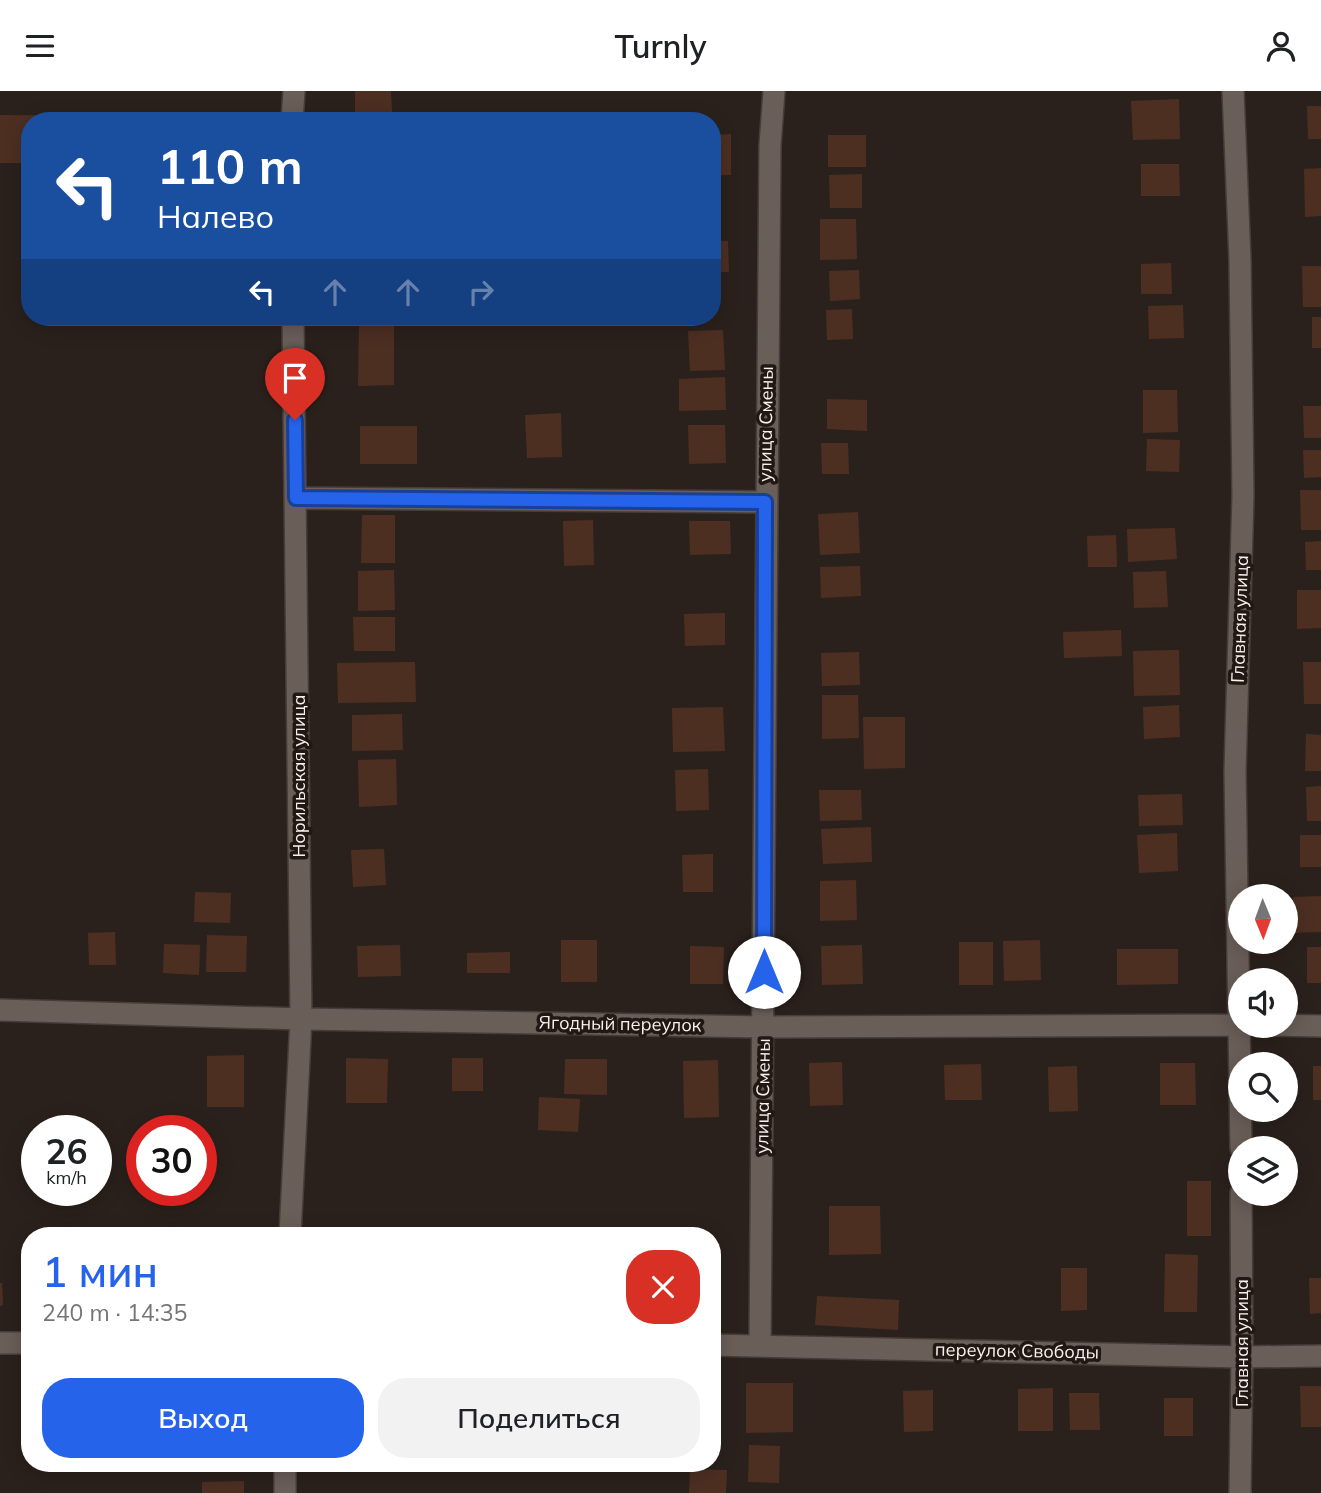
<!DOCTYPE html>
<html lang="ru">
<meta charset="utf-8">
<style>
:root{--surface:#fff;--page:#f2f2f2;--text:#202124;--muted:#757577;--accent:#2563eb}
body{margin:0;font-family:Mulish,sans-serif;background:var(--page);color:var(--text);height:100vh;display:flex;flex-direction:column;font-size:26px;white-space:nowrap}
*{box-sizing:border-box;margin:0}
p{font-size:23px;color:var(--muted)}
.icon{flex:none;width:38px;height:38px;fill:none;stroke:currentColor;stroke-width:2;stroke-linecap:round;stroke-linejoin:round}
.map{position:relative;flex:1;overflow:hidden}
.sheet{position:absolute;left:21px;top:1136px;width:700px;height:245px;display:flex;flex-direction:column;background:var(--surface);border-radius:28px;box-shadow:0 4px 18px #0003}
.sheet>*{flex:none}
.guide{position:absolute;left:21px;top:21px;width:700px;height:214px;border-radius:28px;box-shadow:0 4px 18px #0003;background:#1a4fa0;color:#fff;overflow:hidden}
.needle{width:46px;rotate:179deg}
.controls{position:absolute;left:1228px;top:793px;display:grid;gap:14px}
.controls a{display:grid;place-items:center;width:70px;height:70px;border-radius:50%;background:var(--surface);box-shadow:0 4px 18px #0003;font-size:35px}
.speed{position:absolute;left:21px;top:1024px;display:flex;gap:14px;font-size:35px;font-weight:700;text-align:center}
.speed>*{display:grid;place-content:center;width:91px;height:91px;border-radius:50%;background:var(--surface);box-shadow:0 4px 18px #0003;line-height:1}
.speed small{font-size:18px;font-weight:400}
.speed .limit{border:10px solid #d22;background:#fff;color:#111}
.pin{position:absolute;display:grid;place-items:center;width:60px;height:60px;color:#fff;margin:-72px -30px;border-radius:50% 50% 50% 0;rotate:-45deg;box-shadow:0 0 7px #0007}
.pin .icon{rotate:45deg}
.me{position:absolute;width:77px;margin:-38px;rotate:0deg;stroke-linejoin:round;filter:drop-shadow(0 0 5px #0008)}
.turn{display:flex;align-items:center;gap:24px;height:147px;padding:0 21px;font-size:32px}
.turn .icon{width:91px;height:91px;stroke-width:2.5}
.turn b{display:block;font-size:49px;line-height:60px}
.lanes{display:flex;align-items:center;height:66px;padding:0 21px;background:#0003;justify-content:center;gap:35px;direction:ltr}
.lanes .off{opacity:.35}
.round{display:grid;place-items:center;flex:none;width:74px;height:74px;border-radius:28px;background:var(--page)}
.head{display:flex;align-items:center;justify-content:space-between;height:119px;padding:0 21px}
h1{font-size:42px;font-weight:600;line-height:52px;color:var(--accent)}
.action{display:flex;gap:14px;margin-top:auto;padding:14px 21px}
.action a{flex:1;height:80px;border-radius:28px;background:var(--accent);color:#fff;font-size:28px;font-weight:600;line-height:80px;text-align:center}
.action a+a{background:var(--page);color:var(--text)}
header{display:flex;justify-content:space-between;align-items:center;height:91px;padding:0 21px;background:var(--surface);font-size:32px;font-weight:600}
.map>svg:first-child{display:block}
.building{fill:#4d2f22}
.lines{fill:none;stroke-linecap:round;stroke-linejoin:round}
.street-casing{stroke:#463d3a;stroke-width:24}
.street{stroke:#6a5e58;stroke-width:21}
.route-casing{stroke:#184099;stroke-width:18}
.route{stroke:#2563eb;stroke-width:12}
.labels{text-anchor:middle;stroke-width:7;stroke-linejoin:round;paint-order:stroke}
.street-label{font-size:18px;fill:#f7f0ed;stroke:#221813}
</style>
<header><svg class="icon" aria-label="menu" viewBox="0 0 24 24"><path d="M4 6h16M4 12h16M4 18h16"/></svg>Turnly<svg class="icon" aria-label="person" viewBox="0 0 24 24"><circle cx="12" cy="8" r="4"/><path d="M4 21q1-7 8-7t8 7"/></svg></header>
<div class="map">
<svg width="1321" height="1402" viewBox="0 0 1321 1402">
<rect width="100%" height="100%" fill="#2b211c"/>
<path class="building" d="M355,0H391L392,21L355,22Z
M1179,8L1180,48L1133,49L1131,10Z
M1307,15H1321V48H1308Z
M0,24L189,25V30H30V72H0Z
M731,43V84H712V44Z
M828,44H866V76H828Z
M1141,73H1179L1180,105H1141Z
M1321,77V125L1305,126L1304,78Z
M862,83V117H830L829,84Z
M820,128H856L857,168L820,169Z
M712,150H728L729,181H712Z
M1171,172L1172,203H1141V173Z
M1302,175H1321V216H1303Z
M859,179L860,208L830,210L829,180Z
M1183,214L1184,247L1149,248L1148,215Z
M852,218L853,248L827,249L826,219Z
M1312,226H1321V257H1312Z
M394,232V294L358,295L359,233Z
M723,239L725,279L690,280L688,240Z
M725,286L726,319L679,320V288Z
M1143,299H1177L1178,341L1143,342Z
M827,308L867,309V340L827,338Z
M1303,315H1321V347H1304Z
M561,322L562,366L527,367L525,324Z
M688,334H725L726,372L689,373Z
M360,335H417V373H360Z
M1147,348L1180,349L1179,381L1146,380Z
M821,352H848L849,383H822Z
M1303,359H1321V386L1304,387Z
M1300,399H1321V439H1301Z
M858,421L860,462L820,464L818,423Z
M362,424H395V472H361Z
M593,429L594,474L564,475L563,430Z
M689,430H730L731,463L690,464Z
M1175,437L1177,468L1128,471L1127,438Z
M1116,444L1117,476H1088L1087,445Z
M1321,450V479H1306L1305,451Z
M860,475L861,505L821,507L820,476Z
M394,479L395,519L358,520V480Z
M1166,480L1168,516L1134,517L1133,481Z
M1297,499H1321V537L1297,538Z
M725,522V554L685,555L684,523Z
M353,526H395V560H354Z
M1121,539L1122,565L1064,567L1063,541Z
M1179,559L1180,604L1134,605L1133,560Z
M859,561L860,594L822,595L821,562Z
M415,571L416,611L338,612L337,572Z
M1303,571H1321V613H1304Z
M822,604H858L859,647L822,648Z
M1179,614L1180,646L1144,648L1143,616Z
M723,616L725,660L673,661L672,617Z
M402,623L403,659L352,660V624Z
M863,626H905V677L864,678Z
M1306,643L1321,644V680H1305Z
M396,668L397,714L359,716L358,669Z
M708,678L709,719L676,720L675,679Z
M1321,695V730H1307L1306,696Z
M819,699H861L862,729L820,730Z
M1182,703L1183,734L1139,735L1138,704Z
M871,736L872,771L823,773L821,738Z
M1177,742L1178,780L1139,782L1137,744Z
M1300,744H1321V776H1300Z
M384,758L386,794L353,796L351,759Z
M713,763V801H683L682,764Z
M856,789L857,829L820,830V790Z
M195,801L231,802L230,832L194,831Z
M1321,805V841L1294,842L1293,806Z
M115,841L116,874H89L88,842Z
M207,844L247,845L246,881H206Z
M561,849H597V891H561Z
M1040,849L1041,889L1004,890L1003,850Z
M959,851H993V894H959Z
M164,853L200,854L199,884L163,882Z
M400,854L401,885L358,886L357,855Z
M862,854L863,893L822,894L821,855Z
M690,855L724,856L723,893H690Z
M1307,856H1321V892H1307Z
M1117,858H1178V893L1117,894Z
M510,861V882H467V862Z
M244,964V1016H207V965Z
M346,967L388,968L387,1012H346Z
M452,967H483V1000H452Z
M565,968H607V1004L564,1003Z
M718,969L719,1026L684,1027L683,970Z
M842,971L843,1014L810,1015L809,972Z
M1160,972H1195L1196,1014H1160Z
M981,973L982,1009H945L944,974Z
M1077,975L1078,1020L1049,1021L1048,976Z
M1313,975H1321V1009H1313Z
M539,1006L580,1008L578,1041L538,1039Z
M1187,1090H1211V1145H1187Z
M829,1115H880L881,1163L829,1164Z
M1165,1163L1198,1164L1197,1221H1164Z
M1061,1177H1087V1219L1061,1220Z
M712,1183H718L719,1217H712Z
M1309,1187H1321V1222L1310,1223Z
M0,1192H2L3,1214L0,1215Z
M817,1205L899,1209L898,1239L815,1234Z
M746,1292H793V1341L746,1342Z
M1300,1295H1321V1336H1301Z
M1053,1297V1340H1018V1298Z
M933,1299V1340L904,1341L903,1300Z
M1069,1302H1099L1100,1339H1070Z
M1164,1307H1193V1345H1164Z
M749,1354L780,1355L779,1392L748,1391Z
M690,1378L727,1379L726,1402H689Z
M244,1390V1402H202V1391Z"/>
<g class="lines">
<defs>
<path id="street" d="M1233,0L1240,169L1243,405L1235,680L1241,1057
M292,30L294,0
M296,407L765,411
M0,919L301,928L764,936L1241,934
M1270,934L1321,935
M290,1144L301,928L293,226
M0,1252H30
M712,1254L1242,1266L1321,1265
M760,1254C765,854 764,454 770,55L774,0
M285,1372V1402
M1240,1402L1242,1266L1241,1102"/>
</defs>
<use href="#street" class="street-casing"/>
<use href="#street" class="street"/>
</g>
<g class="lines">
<defs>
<path id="route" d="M295,329L296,407L765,411L764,881"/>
</defs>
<use href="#route" class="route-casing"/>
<use href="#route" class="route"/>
</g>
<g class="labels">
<g class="street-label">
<text transform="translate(766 333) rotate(-89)" y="6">улица Смены</text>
<text transform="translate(1240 528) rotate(-88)" y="6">Главная улица</text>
<text transform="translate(299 685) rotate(-90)" y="6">Норильская улица</text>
<text transform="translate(620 933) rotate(1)" y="6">Ягодный переулок</text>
<text transform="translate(763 1005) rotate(-89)" y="6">улица Смены</text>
<text transform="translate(1242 1252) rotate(-90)" y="6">Главная улица</text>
<text transform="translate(1017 1260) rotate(1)" y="6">переулок Свободы</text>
</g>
</g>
</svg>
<div class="controls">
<a><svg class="needle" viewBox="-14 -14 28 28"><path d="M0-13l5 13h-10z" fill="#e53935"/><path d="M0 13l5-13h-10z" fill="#757577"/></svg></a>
<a><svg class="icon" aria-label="sound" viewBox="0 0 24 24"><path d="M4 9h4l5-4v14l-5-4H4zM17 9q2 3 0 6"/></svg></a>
<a><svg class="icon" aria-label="search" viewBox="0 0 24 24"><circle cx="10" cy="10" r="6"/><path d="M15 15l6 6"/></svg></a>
<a><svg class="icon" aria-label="layers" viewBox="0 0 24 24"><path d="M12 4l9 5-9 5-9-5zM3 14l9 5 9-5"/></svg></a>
</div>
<div class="speed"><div>26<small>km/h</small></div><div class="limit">30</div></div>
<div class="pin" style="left:295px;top:329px;background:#d93025"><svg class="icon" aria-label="arrive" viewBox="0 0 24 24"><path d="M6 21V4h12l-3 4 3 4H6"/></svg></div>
<svg class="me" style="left:764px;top:881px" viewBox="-20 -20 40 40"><circle r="19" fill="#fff"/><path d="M0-13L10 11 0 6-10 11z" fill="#2563eb"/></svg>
<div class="guide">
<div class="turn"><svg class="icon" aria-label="left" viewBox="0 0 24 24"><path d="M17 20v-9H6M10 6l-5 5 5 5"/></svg><div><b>110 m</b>Налево</div></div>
<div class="lanes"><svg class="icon" aria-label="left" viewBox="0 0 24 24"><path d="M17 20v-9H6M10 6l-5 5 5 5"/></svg><svg class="icon off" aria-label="ahead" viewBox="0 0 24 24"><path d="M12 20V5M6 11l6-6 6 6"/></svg><svg class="icon off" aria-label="ahead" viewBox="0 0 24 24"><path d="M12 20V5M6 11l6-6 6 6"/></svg><svg class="icon off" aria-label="right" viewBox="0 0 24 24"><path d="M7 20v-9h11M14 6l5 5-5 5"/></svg></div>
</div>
<section class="sheet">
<div class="head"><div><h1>1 мин</h1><p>240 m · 14:35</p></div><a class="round" style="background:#d93025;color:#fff"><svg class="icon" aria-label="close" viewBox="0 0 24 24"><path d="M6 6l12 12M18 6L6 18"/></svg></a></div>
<div class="action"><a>Выход</a><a>Поделиться</a></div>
</section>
</div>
